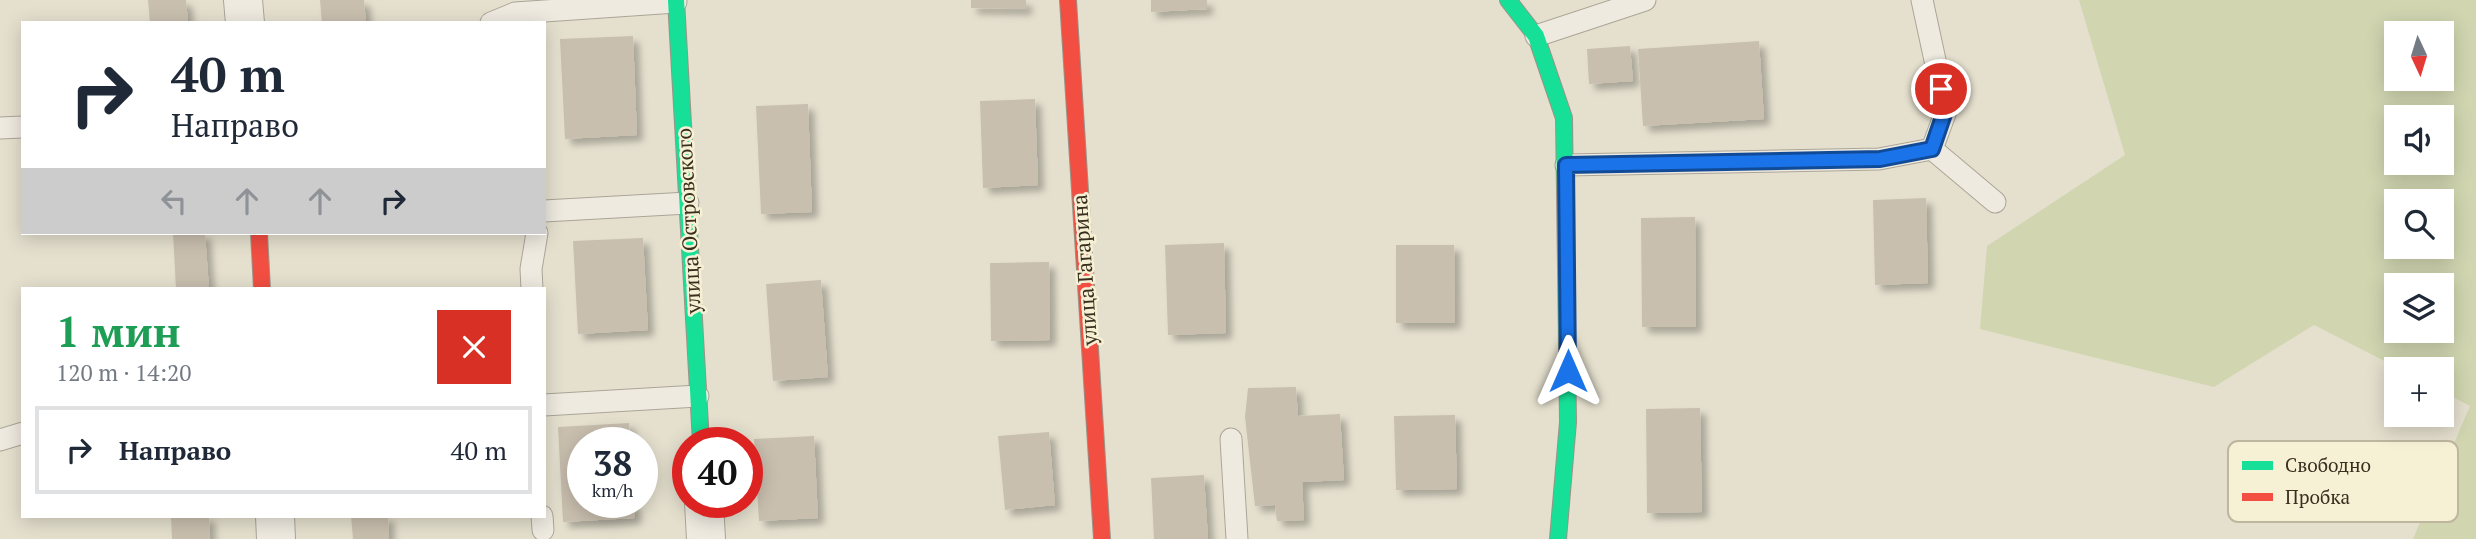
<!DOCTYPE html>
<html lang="ru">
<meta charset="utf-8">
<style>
:root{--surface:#fff;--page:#f6f6f7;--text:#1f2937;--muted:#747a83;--line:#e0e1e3}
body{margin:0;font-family:"PT Serif",serif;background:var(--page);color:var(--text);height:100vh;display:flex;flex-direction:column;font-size:26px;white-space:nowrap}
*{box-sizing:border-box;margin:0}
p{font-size:23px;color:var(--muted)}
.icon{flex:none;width:38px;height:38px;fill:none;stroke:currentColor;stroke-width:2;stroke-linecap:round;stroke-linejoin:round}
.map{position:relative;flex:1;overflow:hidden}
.details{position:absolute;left:21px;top:287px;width:525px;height:231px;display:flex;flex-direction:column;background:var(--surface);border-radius:0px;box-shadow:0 4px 18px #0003}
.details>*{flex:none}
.banner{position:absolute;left:21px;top:21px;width:525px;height:214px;border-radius:0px;box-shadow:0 4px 18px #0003;background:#fff;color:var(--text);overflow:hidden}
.needle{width:46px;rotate:176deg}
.controls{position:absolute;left:2384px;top:21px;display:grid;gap:14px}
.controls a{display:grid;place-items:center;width:70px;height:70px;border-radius:0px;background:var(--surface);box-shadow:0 4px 18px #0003;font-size:35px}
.speed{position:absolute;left:567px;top:427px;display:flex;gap:14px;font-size:35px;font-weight:700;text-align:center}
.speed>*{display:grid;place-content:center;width:91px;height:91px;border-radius:50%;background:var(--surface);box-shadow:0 4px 18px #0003;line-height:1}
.speed small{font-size:18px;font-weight:400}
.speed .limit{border:10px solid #d22;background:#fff;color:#111}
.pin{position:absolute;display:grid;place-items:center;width:60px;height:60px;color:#fff;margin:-30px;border:4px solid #fff;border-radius:50%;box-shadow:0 2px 7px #0007}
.me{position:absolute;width:77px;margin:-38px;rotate:0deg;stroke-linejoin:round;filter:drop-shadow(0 0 5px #0008)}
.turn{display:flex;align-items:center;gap:24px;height:147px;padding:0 35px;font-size:32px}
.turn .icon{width:91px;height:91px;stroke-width:2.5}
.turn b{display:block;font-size:49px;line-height:60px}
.lanes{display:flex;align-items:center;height:66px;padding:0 35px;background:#0003;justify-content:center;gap:35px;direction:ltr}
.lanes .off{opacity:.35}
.round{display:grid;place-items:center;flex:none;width:74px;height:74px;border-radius:0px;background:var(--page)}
.overview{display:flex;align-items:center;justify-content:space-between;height:119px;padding:0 35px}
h1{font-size:42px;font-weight:700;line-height:52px;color:#1e9e55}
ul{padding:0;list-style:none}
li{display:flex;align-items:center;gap:21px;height:88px;margin:0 14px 10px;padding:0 21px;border:4px solid var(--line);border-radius:0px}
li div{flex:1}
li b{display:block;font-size:26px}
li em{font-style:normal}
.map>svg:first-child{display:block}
.green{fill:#d1d6b1;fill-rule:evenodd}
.building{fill:#c9bfaf;filter:url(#shadow)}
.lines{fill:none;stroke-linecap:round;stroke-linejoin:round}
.lane-casing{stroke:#aba597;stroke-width:23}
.street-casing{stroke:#aba597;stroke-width:40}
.fast-casing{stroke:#9a9487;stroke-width:18}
.jam-casing{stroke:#9a9487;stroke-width:18}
.lane{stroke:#eeeae0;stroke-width:21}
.street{stroke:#eeeae0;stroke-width:38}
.fast{stroke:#16e098;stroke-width:16}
.jam{stroke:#f24e42;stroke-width:16}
.route-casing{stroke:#114b97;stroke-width:18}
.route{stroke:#1a73e8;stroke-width:12}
.labels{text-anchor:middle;stroke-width:5;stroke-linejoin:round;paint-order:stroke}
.street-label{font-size:21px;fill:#3a2f1f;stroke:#f6f0d5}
.key{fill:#f6f0d5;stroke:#beb69e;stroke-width:2}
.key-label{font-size:19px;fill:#3a2f1f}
</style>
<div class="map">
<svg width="2476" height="539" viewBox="0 0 2476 539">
<defs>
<filter id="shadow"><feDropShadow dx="6" dy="6" stdDeviation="3.5" flood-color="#0004"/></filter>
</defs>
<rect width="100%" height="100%" fill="#e5e0ce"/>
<path class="green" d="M2079,0H2476V539H2413L2470,406L2441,391V369H2400L2314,325L2214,387L1980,329L1987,246L2125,155ZM2396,33H2441V79H2396ZM2441,117V163H2396V117ZM2441,201V247H2396V201ZM2396,285H2441V331H2396Z"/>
<path class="building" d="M148,0H186L188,23H150Z
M320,0H364L366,23H322Z
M971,0H1026V9L971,8Z
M1151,0H1207V9L1151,12Z
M633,36L637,135L565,139L560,39Z
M1759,41L1764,119L1643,126L1638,49Z
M1630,46L1633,81L1589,84L1587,49Z
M1035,99L1038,185L983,188L980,101Z
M808,104L812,212L761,214L756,106Z
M1926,198L1928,283L1875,285L1873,200Z
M1695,217L1696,327H1642L1641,218Z
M173,233H205L209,289H176Z
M643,238L648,330L578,334L573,241Z
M1224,243L1226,333L1168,335L1165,245Z
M1396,245H1454L1455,323H1396Z
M1049,262L1050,340L991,341L990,263Z
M821,280L828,377L773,381L766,284Z
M1296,387L1298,416L1340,414L1344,480L1302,482L1304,520L1277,521L1275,505L1255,506L1245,417L1248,388Z
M1700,408L1702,512L1647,513L1646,409Z
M1455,415L1457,489L1396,490L1394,416Z
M629,423L630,443H583V502H634L635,518L563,522L558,427Z
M1049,432L1055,505L1005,510L998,436Z
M814,436L818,518L759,521L754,439Z
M1204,475L1208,539H1154L1151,478Z
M171,516H209L210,539H172Z
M351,516H388L389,539H353Z"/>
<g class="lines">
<defs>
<path id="lane" d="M491,23L515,13L676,2
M1536,36L1645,0
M0,128L23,127
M1932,149L1995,202
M1566,165L1879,159L1932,149L1946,111L1922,0
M544,211L688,203
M532,289L531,269L537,233
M544,405L698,396
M1231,439L1237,539
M0,440L23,433
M542,516L543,530"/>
<path id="street" d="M243,0L245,23
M704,502L706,539
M275,516L276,539"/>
<path id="fast" d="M676,0L701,443
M1508,0L1536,36L1564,118L1568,422L1558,539"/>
<path id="jam" d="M1068,0L1102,539
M259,233L262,289"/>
</defs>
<use href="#lane" class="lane-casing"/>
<use href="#street" class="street-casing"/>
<use href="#fast" class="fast-casing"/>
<use href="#jam" class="jam-casing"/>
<use href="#lane" class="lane"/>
<use href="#street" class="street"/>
<use href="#fast" class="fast"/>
<use href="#jam" class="jam"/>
</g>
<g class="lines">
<defs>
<path id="route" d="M1568,371L1566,165L1880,159L1932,149L1945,111L1941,89"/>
</defs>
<use href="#route" class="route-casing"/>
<use href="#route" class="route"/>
</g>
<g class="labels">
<g class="street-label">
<text transform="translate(689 221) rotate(-93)" y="7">улица Островского</text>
<text transform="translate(1085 270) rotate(-94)" y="7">улица Гагарина</text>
</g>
</g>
<rect x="2228" y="441" width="230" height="81" rx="10" class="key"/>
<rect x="2242" y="461" width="31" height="9" fill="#16e098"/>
<rect x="2242" y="493" width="31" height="8" fill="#f24e42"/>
<g class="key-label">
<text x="2285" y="472">Свободно</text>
<text x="2285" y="504">Пробка</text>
</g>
</svg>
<div class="controls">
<a><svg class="needle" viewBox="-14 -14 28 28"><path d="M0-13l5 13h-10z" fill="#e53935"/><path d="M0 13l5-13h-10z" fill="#747a83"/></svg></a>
<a><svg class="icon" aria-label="sound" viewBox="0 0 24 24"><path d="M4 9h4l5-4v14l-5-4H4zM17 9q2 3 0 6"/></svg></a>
<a><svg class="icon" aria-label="search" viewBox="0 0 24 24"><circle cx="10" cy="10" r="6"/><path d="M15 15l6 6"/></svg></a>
<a><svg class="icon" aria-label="layers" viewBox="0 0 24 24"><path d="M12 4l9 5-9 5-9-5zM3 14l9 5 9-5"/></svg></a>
<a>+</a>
</div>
<div class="speed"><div>38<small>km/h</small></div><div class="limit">40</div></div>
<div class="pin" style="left:1941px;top:89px;background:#d93025"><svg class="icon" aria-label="arrive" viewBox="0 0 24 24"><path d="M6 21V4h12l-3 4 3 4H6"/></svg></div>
<svg class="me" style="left:1568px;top:371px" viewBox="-20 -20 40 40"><path d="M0-17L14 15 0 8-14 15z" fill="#1a73e8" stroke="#fff" stroke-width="4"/></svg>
<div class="banner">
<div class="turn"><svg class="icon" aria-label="right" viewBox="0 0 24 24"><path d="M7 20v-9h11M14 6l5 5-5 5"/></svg><div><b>40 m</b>Направо</div></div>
<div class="lanes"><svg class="icon off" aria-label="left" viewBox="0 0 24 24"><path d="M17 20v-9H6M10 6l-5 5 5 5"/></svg><svg class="icon off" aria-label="ahead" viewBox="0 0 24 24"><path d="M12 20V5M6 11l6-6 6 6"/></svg><svg class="icon off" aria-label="ahead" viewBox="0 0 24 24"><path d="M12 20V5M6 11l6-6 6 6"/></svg><svg class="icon" aria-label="right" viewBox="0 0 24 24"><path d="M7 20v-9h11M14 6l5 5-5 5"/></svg></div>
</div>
<section class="details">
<div class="overview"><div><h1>1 мин</h1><p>120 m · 14:20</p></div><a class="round" style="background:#d93025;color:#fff"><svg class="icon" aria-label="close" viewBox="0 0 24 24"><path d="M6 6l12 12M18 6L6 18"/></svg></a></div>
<ul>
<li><svg class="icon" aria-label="right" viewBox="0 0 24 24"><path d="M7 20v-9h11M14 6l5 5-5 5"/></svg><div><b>Направо</b></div><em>40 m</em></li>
</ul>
</section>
</div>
